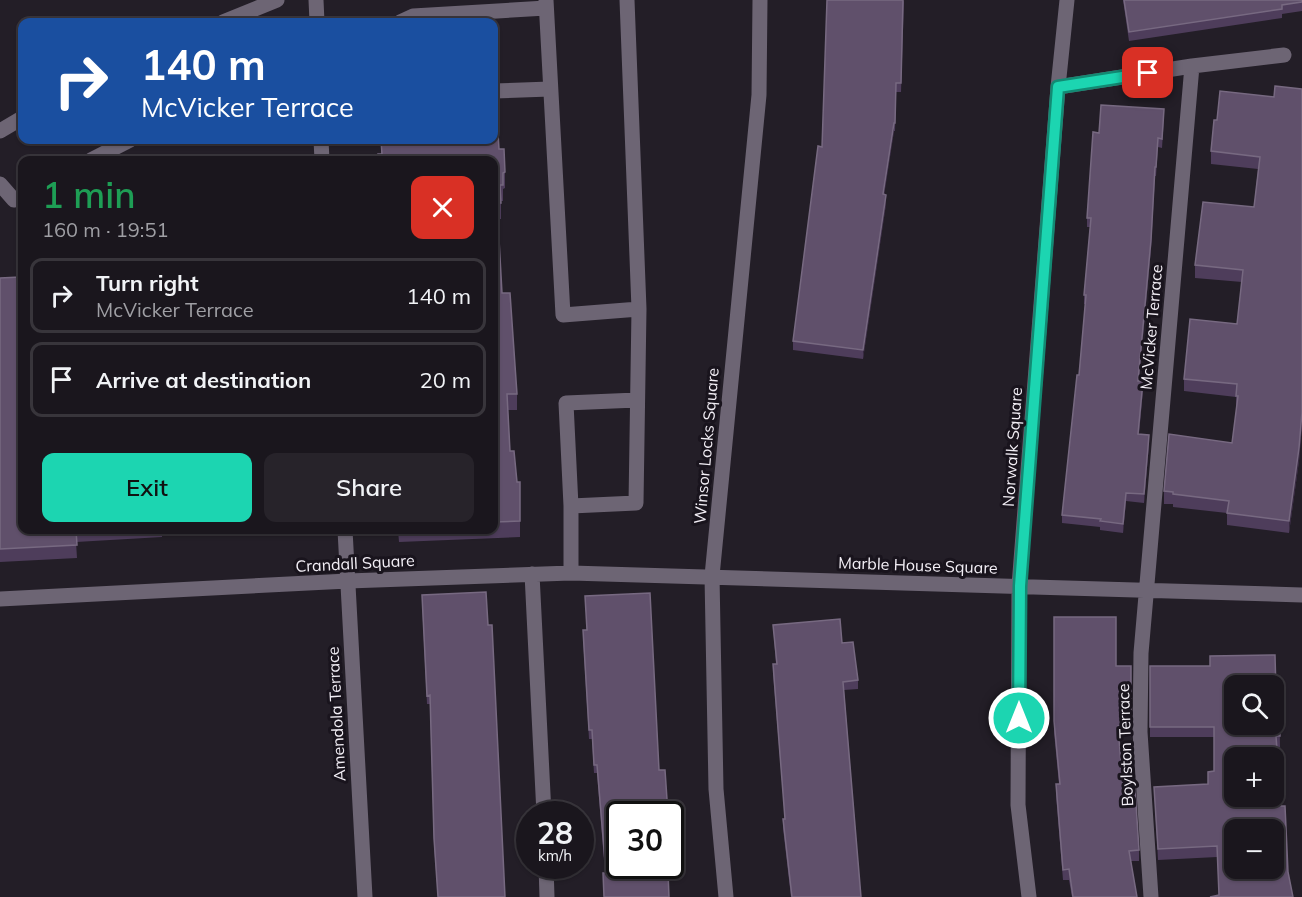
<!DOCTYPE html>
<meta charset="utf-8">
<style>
:root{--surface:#1a161d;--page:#27232a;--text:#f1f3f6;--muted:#9f9fa4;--line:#38353b;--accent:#1cd5b1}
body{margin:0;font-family:Mulish,sans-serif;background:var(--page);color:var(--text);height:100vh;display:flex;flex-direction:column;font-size:22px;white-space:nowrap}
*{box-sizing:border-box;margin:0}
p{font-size:20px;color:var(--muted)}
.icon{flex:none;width:33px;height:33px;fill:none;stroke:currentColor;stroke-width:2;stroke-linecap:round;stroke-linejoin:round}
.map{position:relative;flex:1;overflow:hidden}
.panel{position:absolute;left:18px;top:156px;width:480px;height:378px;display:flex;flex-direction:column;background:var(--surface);border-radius:12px;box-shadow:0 2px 4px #0004,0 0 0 2px var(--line)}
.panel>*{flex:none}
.guide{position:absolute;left:18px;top:18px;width:480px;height:126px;border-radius:12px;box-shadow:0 2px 4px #0004,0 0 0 2px var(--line);background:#1a4fa0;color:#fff;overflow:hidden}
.tools{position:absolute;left:1224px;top:675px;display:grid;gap:12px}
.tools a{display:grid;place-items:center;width:60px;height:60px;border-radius:12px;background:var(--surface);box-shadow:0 2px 4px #0004,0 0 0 2px var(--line);font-size:30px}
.speed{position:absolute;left:516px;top:801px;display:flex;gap:12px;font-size:30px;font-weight:700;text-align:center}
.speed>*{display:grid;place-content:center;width:78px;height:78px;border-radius:50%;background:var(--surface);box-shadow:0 2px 4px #0004,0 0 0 2px var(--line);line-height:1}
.speed small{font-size:15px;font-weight:400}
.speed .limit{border:3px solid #111;border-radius:9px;background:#fff;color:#111}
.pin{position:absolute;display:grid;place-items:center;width:51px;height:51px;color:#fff;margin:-26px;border-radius:12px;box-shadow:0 3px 9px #0006}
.me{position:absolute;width:66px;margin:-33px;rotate:0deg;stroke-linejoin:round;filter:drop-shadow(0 0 4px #0008)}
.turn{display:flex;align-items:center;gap:21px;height:126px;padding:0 24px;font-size:27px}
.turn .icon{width:78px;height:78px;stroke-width:2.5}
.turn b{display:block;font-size:42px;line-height:51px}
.round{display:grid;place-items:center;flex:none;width:63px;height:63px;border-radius:12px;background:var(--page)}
.head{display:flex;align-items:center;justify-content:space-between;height:102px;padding:0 24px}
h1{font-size:36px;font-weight:600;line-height:45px;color:#1e9e55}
.cta{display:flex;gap:12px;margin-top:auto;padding:12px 24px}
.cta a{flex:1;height:69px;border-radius:12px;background:var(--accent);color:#111;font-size:24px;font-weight:600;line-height:69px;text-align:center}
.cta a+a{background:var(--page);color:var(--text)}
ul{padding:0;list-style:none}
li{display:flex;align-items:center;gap:18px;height:75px;margin:0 12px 9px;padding:0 12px;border:3px solid var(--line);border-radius:12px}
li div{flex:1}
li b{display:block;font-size:22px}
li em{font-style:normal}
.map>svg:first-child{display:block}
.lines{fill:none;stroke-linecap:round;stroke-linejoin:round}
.minor{stroke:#6d6574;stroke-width:15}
.wall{fill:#4e3d5b}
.shaded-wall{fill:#36293f}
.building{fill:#60506b;stroke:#776981;stroke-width:1.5;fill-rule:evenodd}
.route-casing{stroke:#128a73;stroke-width:15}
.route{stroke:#1cd5b1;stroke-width:10}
.labels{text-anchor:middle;stroke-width:6;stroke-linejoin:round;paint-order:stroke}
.street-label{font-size:16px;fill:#f3eff6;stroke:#19141d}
</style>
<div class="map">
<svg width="1302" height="897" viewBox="0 0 1302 897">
<rect width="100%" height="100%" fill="#231e27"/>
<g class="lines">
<path class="minor" d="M316,0L317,22
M546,0L563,315L639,309L636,503L571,506V573
M627,0L639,309
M223,22L277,0
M400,22L413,16L546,8
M1058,87L1192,66L1284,55
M494,91L550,89
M0,131L22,118
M321,140L322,160
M91,160L130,140
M0,184L14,200L22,197
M571,506L566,403L637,400
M345,530L365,897
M532,574L544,814
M0,599L348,581L571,573L1302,595
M546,866L547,897
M726,897L716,789L712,576L759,95L760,0
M1029,897L1018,805L1019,586L1058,87L1067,0
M1151,897L1140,732L1141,653L1192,66"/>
</g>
<path class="wall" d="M904,0L901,92H896L895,131H894L884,195L886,204L863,359L793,350V341L822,147Z
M1123,0H1302V11L1282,14V18L1129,41Z
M1302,89V425L1299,461L1289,533L1227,525V513L1173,507V504H1164V491L1232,443L1237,409H1236V397L1184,391V379L1237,324L1242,282L1195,278V265L1254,207L1258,169L1211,164V151L1217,120L1274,97Z
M1164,117L1162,148L1158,147L1156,176H1155L1151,249L1139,381L1143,390L1139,434L1149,444L1144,503L1126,501L1123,533L1100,530V527L1062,523V515L1079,375L1086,304H1084V295L1090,227H1087V218L1099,133Z
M381,140L499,149L505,172V188L503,189V201H501V219H498L502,293L517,394V410H508L510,451L517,482H520V537L399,542L398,530H494V160L381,154Z
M18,230H22V530H187V534L162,536V537L76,542L77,558L0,562V278L20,277Z
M585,596L659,770L670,866V881H668L669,897H604L603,873H605L597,773H594L592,739H589L583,638V630H587Z
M422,603L505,897H438L434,846L430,704H427Z
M1054,617L1116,666H1131V737H1119L1123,789L1139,850V861H1131L1137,897H1072L1069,880H1063L1056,795V784H1059L1054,732Z
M773,625L842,643L858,680V689L844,690L861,897H791L783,828V819H785L773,673V664H776Z
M1150,666L1276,692H1279L1280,747H1277L1281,806L1288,872L1219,895L1217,857L1158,860L1154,787L1208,785V772L1214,771V737H1150Z"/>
<path class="shaded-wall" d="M894,123V131L883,203V194Z
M1155,167L1151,249L1138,390V381Z
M886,195V204L863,359V350Z
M1143,381V390L1138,442V434Z
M1302,412V425L1299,461L1289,533V521Z
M1149,435V444L1144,503V494Z
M1126,493V501L1123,533V524Z"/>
<path class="building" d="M827,0H903L901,83H896L895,123H894L883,194L886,195L863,350L793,341L818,146L822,147Z
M1124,0H1302V2L1282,5V9L1129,32Z
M1275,86L1302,89V412L1299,448L1289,521L1227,513L1229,501L1173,494V492L1164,491L1169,434L1232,443L1238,396H1236L1237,384L1184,379L1190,319L1237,324L1243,270L1195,265L1203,202L1254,207L1260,157L1211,151L1214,120H1217L1220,91L1274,97Z
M1101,105L1164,109L1162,139L1158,138L1156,167H1155L1151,240L1138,381H1143L1138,434L1149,435L1144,494L1126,493L1123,524L1100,521L1101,519L1062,515L1077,375H1079L1086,295H1084L1091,218H1087L1093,132L1099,133Z
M494,133H498L499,149H504L505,172L503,173V185H500L501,203H497L502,293H510L517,394H507L510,451H514L517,482H520V521L494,522V160H378V154H382L381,140H494Z
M18,230H22V530H76L77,545L0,549V278L20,277Z
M486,592L488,625H492L505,897H438L434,838L430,695L427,696L422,595Z
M650,593L659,770H665L668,814H620V866H670V872H668L669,897H604L603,873H606L597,765H594L592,730H589L583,630H587L585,596Z
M1054,617H1116V666H1131V726H1118L1123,789L1135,788L1139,850L1129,851L1137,897H1073L1069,869L1063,870L1056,784H1060L1054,721Z
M840,619L842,643L853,642L858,680L843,682L861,897H792L783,819H785L773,664H777L773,625Z
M1275,655L1276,692H1279L1280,736H1276L1281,806H1285L1288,872L1293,897H1210L1219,895L1217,846L1158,849L1154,787L1208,784V772L1214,771V727H1150V666H1210V656ZM1234,686H1274V724H1234ZM1234,758H1274V796H1234ZM1234,830H1274V868H1234Z"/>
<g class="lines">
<defs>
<path id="route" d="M1019,718L1020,586L1058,87L1148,73"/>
</defs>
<use href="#route" class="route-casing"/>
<use href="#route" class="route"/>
</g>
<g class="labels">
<g class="street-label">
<text transform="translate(1151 327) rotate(-85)" y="6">McVicker Terrace</text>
<text transform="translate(706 446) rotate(-85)" y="6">Winsor Locks Square</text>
<text transform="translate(1012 447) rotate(-86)" y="6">Norwalk Square</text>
<text transform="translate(355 563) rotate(-3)" y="6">Crandall Square</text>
<text transform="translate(918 565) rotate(2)" y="6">Marble House Square</text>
<text transform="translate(336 714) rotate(-93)" y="6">Amendola Terrace</text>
<text transform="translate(1125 745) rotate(-92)" y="6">Boylston Terrace</text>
</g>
</g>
</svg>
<div class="tools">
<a><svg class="icon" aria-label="search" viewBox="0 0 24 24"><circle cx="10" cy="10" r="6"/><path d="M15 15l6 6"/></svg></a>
<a>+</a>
<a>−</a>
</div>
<div class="speed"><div>28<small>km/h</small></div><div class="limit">30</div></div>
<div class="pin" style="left:1148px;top:73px;background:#d93025"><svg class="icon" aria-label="arrive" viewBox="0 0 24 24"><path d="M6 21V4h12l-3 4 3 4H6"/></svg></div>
<svg class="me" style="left:1019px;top:718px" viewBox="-20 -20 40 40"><circle r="17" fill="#1cd5b1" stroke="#fff" stroke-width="3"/><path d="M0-11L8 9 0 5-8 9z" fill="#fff"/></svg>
<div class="guide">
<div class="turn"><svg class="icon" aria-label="right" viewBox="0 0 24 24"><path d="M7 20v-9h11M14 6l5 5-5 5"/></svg><div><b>140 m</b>McVicker Terrace</div></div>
</div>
<section class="panel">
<div class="head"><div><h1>1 min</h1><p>160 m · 19:51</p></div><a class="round" style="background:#d93025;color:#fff"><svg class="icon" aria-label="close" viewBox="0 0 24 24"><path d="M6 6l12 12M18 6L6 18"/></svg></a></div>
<ul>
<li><svg class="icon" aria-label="right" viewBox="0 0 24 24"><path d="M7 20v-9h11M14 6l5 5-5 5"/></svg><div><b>Turn right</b><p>McVicker Terrace</p></div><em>140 m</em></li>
<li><svg class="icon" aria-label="arrive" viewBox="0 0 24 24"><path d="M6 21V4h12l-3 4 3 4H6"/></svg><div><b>Arrive at destination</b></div><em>20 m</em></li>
</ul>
<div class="cta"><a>Exit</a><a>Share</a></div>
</section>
</div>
